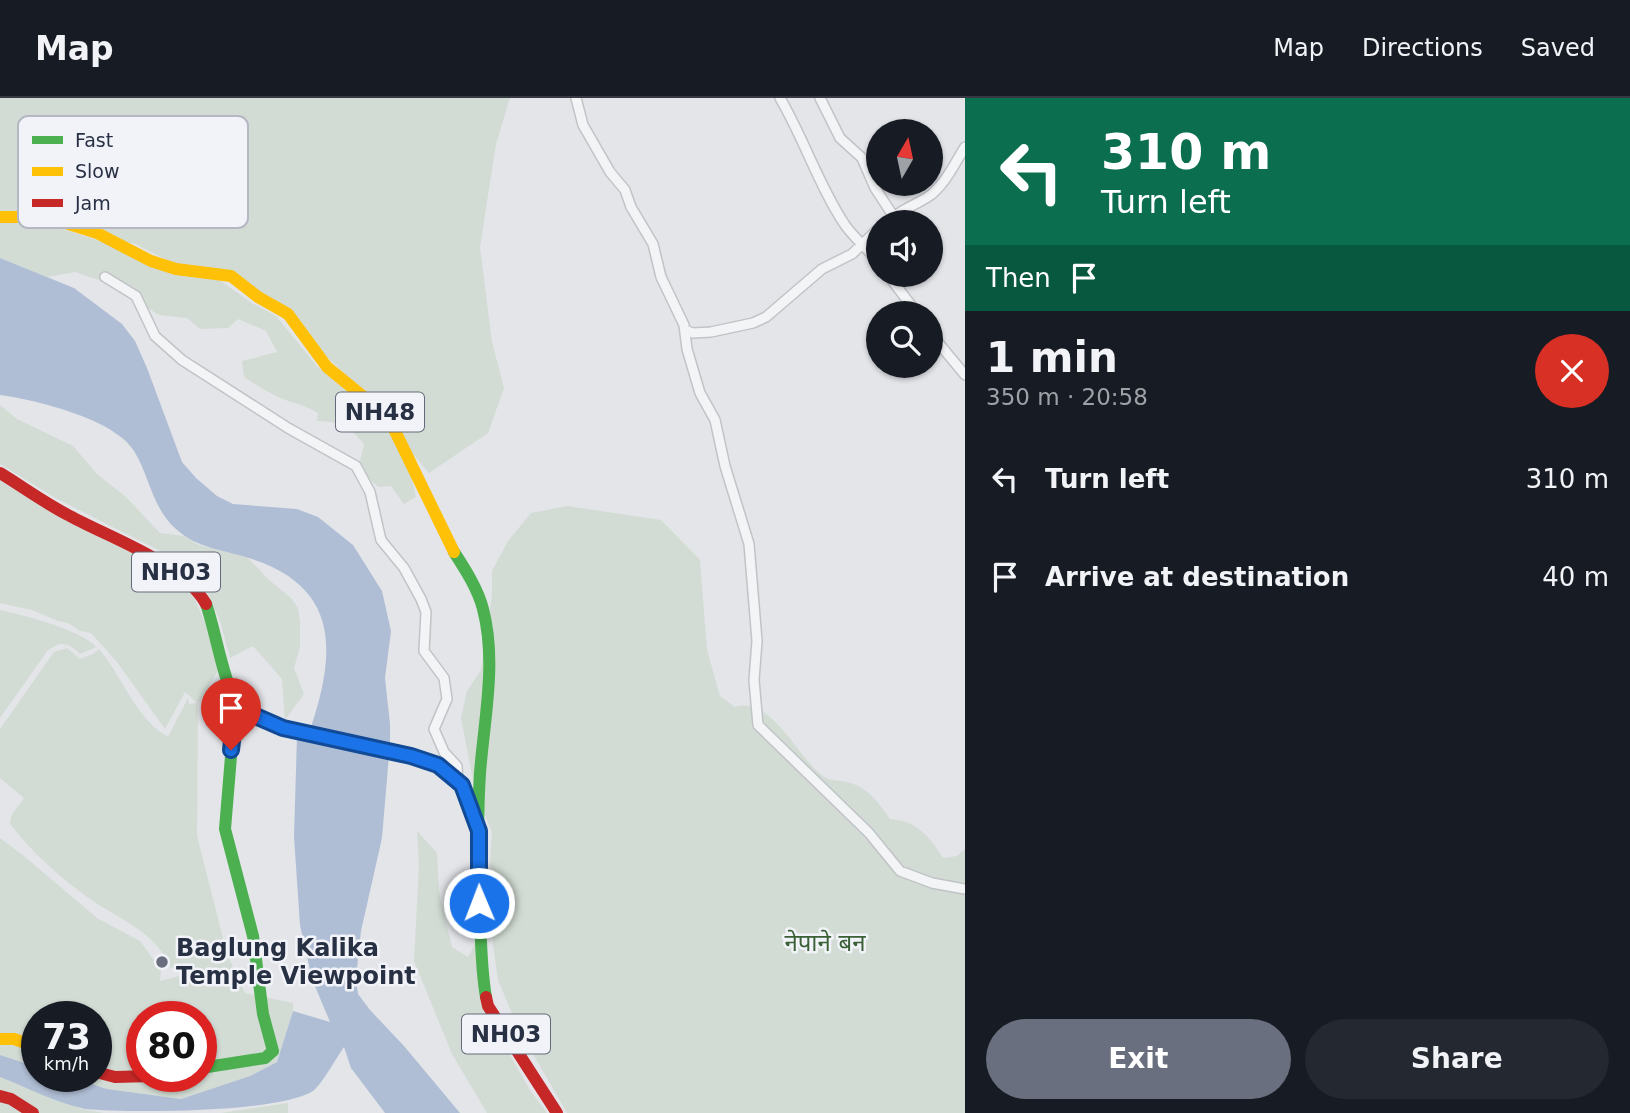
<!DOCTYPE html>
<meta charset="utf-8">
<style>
:root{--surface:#171b24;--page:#242831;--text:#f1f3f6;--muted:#9ea1a6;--line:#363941;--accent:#696f7e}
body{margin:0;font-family:"DejaVu Sans","Noto Sans Devanagari",sans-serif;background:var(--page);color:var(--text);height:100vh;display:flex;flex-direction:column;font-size:26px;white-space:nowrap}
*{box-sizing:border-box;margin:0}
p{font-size:23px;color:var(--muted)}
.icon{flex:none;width:38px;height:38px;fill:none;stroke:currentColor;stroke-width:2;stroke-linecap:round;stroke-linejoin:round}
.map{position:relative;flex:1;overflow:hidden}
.panel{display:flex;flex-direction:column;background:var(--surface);width:665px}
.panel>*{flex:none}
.banner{background:#0b6e4f;color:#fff;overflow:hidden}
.needle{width:46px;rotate:9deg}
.controls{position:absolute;left:866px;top:21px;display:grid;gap:14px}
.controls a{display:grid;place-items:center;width:77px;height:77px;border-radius:50%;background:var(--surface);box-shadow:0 2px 5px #0004;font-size:35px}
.speed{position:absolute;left:21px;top:903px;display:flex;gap:14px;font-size:35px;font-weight:700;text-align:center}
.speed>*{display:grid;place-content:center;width:91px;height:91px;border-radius:50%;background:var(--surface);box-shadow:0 2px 5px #0004;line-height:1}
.speed small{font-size:18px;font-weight:400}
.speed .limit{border:10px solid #d22;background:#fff;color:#111}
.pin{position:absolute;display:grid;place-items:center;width:60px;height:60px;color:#fff;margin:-72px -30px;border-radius:50% 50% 50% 0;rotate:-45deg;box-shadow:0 0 7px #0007}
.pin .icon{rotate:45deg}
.me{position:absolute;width:77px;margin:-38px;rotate:359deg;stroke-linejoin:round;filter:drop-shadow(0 0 5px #0008)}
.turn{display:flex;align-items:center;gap:24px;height:147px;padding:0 21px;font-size:32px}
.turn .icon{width:91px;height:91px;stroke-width:2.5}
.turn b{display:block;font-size:49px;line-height:60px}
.then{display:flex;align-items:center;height:66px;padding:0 21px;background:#0003;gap:14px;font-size:26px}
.round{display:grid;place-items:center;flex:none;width:74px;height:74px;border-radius:37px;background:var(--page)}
.overview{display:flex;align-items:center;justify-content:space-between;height:119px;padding:0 21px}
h1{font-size:42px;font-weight:700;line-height:52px}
.cta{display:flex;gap:14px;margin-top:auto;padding:14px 21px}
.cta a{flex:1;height:80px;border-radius:42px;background:var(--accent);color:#fff;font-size:28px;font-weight:700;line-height:80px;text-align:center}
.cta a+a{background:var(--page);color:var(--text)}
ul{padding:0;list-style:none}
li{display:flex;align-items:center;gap:21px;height:98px;padding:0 21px}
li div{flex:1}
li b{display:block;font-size:26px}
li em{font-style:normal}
header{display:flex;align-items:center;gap:42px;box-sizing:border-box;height:98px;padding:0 35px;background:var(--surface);border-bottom:2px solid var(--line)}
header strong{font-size:33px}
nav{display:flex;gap:38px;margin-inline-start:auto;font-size:24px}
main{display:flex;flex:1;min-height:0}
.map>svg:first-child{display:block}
.green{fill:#d2dcd4;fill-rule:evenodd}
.water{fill:#b0bed5}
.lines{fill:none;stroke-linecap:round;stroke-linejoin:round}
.street-casing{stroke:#c1c3c7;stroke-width:12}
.street{stroke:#f3f4f6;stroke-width:9}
.fast{stroke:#4caf50;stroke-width:12}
.slow{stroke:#ffc107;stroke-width:12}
.jam{stroke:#c62828;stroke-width:12}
.route-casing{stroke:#114b97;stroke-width:18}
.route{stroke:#1a73e8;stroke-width:12}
.poi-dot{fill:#696f7e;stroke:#f1f3f8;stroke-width:2.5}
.labels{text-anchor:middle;stroke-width:5;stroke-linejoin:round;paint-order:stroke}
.shield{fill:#f1f3f8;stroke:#646a7a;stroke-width:2}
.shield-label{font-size:23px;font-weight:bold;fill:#283044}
.park-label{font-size:24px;fill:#396135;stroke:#f1f3f8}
.poi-label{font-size:24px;font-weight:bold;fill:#283044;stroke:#f1f3f8;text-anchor:start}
.key{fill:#f1f3f8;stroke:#b5b8c2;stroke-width:2}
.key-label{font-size:19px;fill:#283044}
</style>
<header>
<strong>Map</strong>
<nav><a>Map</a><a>Directions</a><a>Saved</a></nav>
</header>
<main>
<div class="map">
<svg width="965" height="1015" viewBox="0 0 965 1015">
<rect width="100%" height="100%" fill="#e3e5e9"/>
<path class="green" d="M0,0H510L496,46L480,149L492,244L504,290L488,335L429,375L347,278L257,191L167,162L135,146L0,116Z
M0,124L47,126L218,181L252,205L276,218L317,268L359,304L391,336L412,381L416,399L404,406L391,388L379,389L367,380L359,369L364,346C350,329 339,323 317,323L318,315C308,309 302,307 291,304C274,298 259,289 244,279L242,263L277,254L266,233L238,221L228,230L200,231L187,220L159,217L108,185L75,174L47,179L0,160Z
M0,307L17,321L73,348L98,377L125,398L160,435L184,438L199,447L247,459L268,481L291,500L298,510L300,524V549L294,570L304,596L285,622L282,581L253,548L230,560L220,523L199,476L174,460L57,401L0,366Z
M0,381L166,472L193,497L206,527L219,571L198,606L197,738L227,856L245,895L293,905V913L277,964L250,978L181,1001L107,991L67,978H96V919H37V969L0,957V740L24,758L97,820L140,843L161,872L160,883L183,877L176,869L171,870C157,837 128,825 99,807C66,785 34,757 10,726L11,718L24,700L0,680V631L54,554L67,550L80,561L93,556L99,551C122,578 136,621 168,639L188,600L189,606L197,605L185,594L165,631L117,564L91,535L80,533L68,525L58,523L32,512L0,505ZM142,919H201V978H142Z
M567,408L661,422L700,462L707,552L720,598L735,609C771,597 799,662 824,679C832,684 842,682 851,685C869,691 880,706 890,721C917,723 929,738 943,760L957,758L965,751V1015H567L518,930L498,882L491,832L494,792L490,765L492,734L476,697L461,620L467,593L481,572L492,498V473L508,443L531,415Z
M0,512C23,517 82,532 96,549L80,556C69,545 63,542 48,552L0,620Z
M417,733L437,755L439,793L452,849L468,859L475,846L506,950L530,992L547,1015H487L452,956L414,863L419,767Z
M0,979L82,1011L104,1015H0Z
M288,1005V1015H221Z"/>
<path class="water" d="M0,160L74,190L122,226L135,243L147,270L182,364L196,380L217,398L233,406L297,411L318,419L353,447L382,493L391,533L385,580L390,626V645L382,740L361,833L356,880L358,896L370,912L404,948L460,1015H385L351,970L344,949C336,960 323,985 313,993C278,1015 128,1015 85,1011C57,1005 28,990 0,979V957L37,969V978H67L107,991L181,1001L250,978L277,964L293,913L330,924L312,881L300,827L294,739L297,638L307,641C335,561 345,490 249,460C224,452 196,450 176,431C152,410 150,379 134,353C115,321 36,302 0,297Z"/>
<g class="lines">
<defs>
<path id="street" d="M576,0L583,27L610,74L625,92L631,109L653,146L661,179L684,227L687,251L700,295L715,322L725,368L749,446L757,543L754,582L758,627L869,735L900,773L932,785L965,791
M780,0C804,41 819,88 845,127C855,141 868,151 878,164
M820,0L840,40L862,60L875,90L894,119
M889,124C900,111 919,106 932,96C947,83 955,65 965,49
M888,177L917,215
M105,179L136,198L155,238L182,262L288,330L356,368L370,394L381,442L404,470L421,501L426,514L424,553L444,580L447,601L434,631L444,654L457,668L458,684
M685,232L693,235L711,234L753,225L766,219L822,171L852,156L878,131
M931,236L965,277"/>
</defs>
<use href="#street" class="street-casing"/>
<use href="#street" class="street"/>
<path class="fast" d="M454,454C465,471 478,491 483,511C497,565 484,621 480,675C477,721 478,768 480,814C481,843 481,871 486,899
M206,506C214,527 224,585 234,598C283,662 415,626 462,688C470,699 472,716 477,728
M201,970L265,960L273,953L263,916L253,838L225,731L233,634L244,613"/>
<path class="slow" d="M0,119H34L56,122L97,135L151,163L176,171L231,178L258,199L288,216L327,269L377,310L394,331L454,454
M0,941H14L37,949"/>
<path class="jam" d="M0,375C23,389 46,406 70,418C112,441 182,464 206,506
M486,899L488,908L557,1015
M96,974L115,979L152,978
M0,998L11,1001L33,1015"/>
</g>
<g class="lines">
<defs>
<path id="route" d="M231,652L233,634L244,613L283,630L411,658L438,667L462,687L479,733V805"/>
</defs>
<use href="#route" class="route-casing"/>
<use href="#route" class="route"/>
</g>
<circle class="poi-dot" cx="162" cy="864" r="7"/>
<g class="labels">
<g class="shield">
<rect x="336" y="294.5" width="88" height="39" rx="5"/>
<rect x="132" y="454.5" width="88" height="39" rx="5"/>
<rect x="462" y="916.5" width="88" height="39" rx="5"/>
</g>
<g class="shield-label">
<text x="380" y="322">NH48</text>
<text x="176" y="482">NH03</text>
<text x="506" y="944">NH03</text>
</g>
<g class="park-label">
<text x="825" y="853">नेपाने बन</text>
</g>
<g class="poi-label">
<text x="176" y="858">Baglung Kalika<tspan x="176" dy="28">Temple Viewpoint</tspan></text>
</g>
</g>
<rect x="18" y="18" width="230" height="112" rx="10" class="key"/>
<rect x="32" y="38" width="31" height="8" fill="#4caf50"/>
<rect x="32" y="69" width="31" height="9" fill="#ffc107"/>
<rect x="32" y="101" width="31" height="8" fill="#c62828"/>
<g class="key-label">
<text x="75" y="49">Fast</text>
<text x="75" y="80">Slow</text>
<text x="75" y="112">Jam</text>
</g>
</svg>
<div class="controls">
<a><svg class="needle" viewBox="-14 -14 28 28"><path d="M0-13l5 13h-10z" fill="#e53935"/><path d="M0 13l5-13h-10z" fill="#9ea1a6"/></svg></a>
<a><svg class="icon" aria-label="sound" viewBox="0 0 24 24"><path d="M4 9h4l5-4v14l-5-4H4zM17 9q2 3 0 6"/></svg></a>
<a><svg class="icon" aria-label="search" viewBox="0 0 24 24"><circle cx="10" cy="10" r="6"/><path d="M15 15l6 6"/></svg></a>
</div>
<div class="speed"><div>73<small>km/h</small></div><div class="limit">80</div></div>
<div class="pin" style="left:231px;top:652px;background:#d93025"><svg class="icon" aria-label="arrive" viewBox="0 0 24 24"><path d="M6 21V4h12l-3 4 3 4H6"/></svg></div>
<svg class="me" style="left:479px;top:805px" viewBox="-20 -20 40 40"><circle r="17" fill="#1a73e8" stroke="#fff" stroke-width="3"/><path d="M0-11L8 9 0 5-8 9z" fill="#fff"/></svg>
</div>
<section class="panel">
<div class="banner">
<div class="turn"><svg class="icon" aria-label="left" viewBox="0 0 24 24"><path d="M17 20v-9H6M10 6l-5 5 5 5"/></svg><div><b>310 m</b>Turn left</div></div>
<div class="then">Then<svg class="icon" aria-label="arrive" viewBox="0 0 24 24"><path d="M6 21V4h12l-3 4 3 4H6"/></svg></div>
</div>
<div class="overview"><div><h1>1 min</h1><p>350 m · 20:58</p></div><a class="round" style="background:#d93025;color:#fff"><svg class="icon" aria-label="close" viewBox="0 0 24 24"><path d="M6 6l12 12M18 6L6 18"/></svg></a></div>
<ul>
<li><svg class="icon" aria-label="left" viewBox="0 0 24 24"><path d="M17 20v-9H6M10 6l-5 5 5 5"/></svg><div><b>Turn left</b></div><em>310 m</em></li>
<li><svg class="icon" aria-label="arrive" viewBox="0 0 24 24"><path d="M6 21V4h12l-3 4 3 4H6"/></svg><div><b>Arrive at destination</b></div><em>40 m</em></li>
</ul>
<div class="cta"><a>Exit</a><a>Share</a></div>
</section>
</main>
